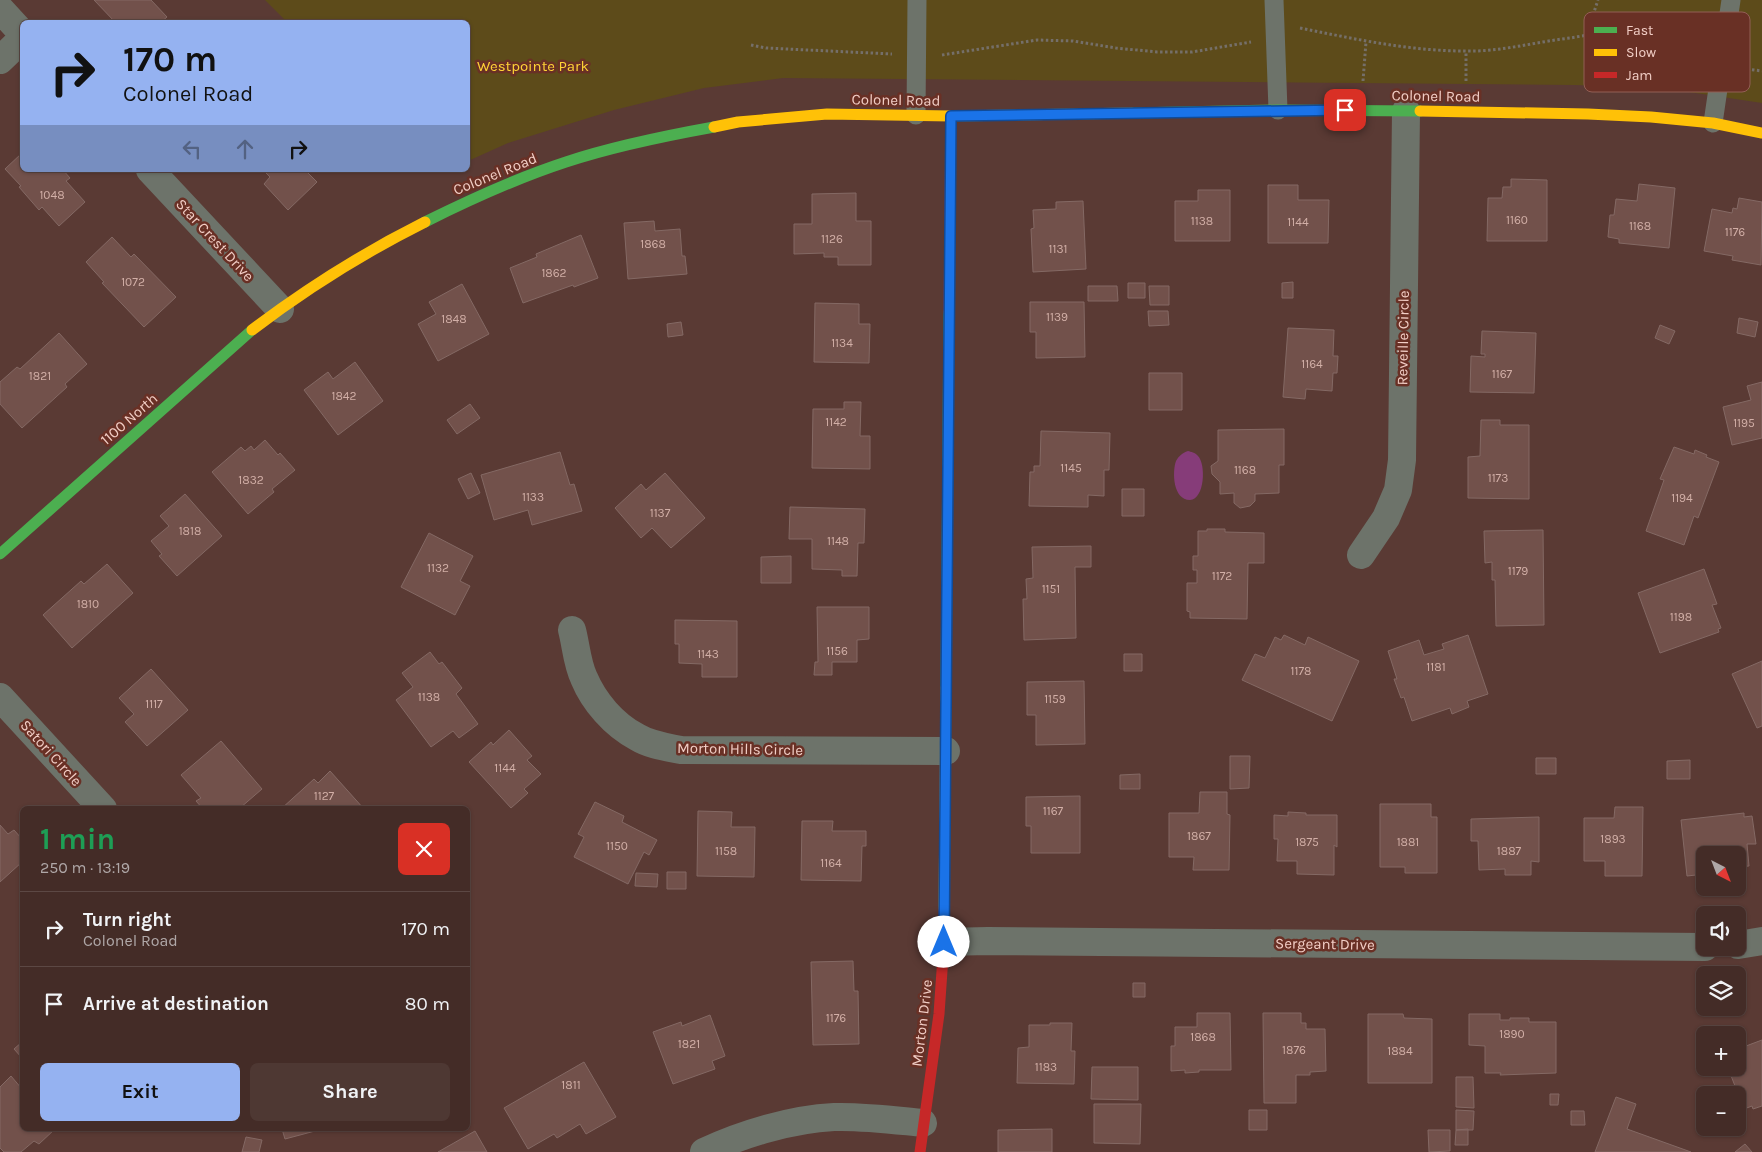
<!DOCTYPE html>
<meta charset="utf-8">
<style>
:root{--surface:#442c27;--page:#4e3833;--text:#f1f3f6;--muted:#afa7a7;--line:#5c4844;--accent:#95b2f1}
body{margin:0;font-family:Karla,sans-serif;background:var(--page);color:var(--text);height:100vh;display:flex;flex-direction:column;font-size:19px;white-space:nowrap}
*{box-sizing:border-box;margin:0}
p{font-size:16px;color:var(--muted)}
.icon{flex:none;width:28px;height:28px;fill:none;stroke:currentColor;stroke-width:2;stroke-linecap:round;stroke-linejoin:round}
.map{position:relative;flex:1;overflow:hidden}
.side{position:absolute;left:20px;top:806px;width:450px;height:325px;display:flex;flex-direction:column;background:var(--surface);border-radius:8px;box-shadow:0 1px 4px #0004,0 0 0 1px var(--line)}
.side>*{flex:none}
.guide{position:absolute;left:20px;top:20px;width:450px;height:152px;border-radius:8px;box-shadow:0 1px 4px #0004,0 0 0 1px var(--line);background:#95b2f1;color:#111;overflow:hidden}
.needle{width:32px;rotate:138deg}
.tools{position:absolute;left:1696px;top:846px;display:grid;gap:10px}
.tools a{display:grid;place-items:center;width:50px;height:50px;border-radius:8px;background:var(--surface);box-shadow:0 1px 4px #0004,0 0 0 1px var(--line);font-size:25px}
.pin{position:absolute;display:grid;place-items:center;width:42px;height:42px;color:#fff;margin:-21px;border-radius:10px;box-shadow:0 2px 8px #0006}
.me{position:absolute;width:55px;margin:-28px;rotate:0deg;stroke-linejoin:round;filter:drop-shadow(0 0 4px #0008)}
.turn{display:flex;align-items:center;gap:18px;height:105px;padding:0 20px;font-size:22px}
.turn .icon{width:65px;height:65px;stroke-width:2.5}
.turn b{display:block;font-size:35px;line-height:42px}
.lanes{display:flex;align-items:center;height:48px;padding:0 20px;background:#0003;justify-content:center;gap:25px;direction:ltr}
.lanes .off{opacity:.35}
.round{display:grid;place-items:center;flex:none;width:52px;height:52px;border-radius:8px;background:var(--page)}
.headline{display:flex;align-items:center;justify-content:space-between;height:85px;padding:0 20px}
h1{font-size:30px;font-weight:700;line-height:38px;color:#1e9e55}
.action{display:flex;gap:10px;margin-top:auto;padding:10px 20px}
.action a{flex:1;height:58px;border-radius:8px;background:var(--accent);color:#111;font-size:20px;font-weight:700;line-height:58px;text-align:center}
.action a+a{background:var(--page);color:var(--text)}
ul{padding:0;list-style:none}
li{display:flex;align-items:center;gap:15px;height:75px;padding:0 20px;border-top:1px solid var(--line)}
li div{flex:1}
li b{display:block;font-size:19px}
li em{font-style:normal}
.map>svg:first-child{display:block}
.green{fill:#5d4b1a}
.water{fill:#863c79}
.building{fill:#72514b;stroke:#846964}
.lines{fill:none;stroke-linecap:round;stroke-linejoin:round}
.path{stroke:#756f69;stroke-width:3;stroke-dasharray:2.5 2.5;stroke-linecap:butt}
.lane{stroke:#6d736a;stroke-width:19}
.street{stroke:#6d736a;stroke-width:28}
.fast{stroke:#4caf50;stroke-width:11}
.slow{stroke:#ffc107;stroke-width:11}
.jam{stroke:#c62828;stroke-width:11}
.route-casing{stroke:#114b97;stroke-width:12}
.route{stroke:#1a73e8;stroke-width:9}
.labels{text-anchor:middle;stroke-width:5;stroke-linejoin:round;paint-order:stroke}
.number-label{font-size:12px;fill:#d2afa7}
.park-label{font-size:15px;fill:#ffd436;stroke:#693025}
.street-label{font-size:15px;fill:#f2cec6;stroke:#693025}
.key{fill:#693025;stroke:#925f55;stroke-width:1}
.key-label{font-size:14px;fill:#f2cec6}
</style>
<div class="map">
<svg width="1762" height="1152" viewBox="0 0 1762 1152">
<rect width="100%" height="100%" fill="#5a3a34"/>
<path class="green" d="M265,0H1762V103L1689,92L1633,87L1575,85L783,78L704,88L614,110L508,143L468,161V22H287Z"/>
<path class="water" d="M1188,451C1191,452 1195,452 1198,456C1206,464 1205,499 1190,500C1173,500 1172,472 1176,461C1179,456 1182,453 1188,451Z"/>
<path class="building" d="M94,0H151L167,17L161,22H115Z
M22,153V170H63L70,178L66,181L85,202L59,226L42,207L39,210L19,187L21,186L5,169Z
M263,170H308L306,171L317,182L288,210L264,184L270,177Z
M1511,179L1547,180V241H1487L1488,198H1502L1503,187H1511Z
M1639,184L1675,188L1669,248L1619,243V239L1608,237L1610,215H1614L1616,199L1637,201Z
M1268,185H1298V200H1329L1328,243H1268Z
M1198,190H1230V241H1175V201H1198Z
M856,193V221H871V265H838V257H824V253L794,254V224H812V194Z
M1739,198L1762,202L1761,265L1732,260L1733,256L1704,251L1712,209L1732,213L1733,208L1737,209Z
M1083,201L1086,269L1033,272L1031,229L1034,228L1033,210L1056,209V202Z
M654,221L655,231L680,229L682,256H685L687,274L628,279L624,223Z
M581,235L598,278L574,287L573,285L523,303L510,268L537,257L536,254Z
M112,237L131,257L134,254L176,297L144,327L102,283L104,282L86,262Z
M1293,282V298H1282V283Z
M1128,283H1145V298H1128Z
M462,284L489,334L438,361L418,324L436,314L429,302Z
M1088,286H1117L1118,301H1088Z
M1149,286H1169V305H1150Z
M1030,302H1084L1085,357L1036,358V332H1030Z
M815,303L859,304V324H870L869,363L814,362Z
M1148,311H1168L1169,325L1149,326Z
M1739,318L1758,322L1755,337L1737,333Z
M681,322L683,335L668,337L667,324Z
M1660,325L1675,331L1669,344L1655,338Z
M1288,328L1334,330L1333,356H1338L1337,373H1333L1332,391L1306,389L1305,399L1283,397Z
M1482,331L1536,333L1534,393L1470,392L1471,356L1485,357V354H1481Z
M59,333L87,364L65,384L67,387L22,428L0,404V382L17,367L20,369Z
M355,362L383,401L338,435L304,390L328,372L333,379Z
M1149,373H1182V410H1149Z
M1762,382V438L1732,445L1723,407L1751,400L1747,386Z
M844,402H861L860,436H870V469L812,468L813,409H844Z
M470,404L480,418L457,434L447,420Z
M1481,420H1500V425H1529V499L1468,498V457L1480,456Z
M1284,429V465H1279V493L1255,494V501L1250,506L1240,508L1234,503V493L1220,494V482L1212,474L1211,466L1218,461V430Z
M1041,431L1110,433L1109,470H1104V496L1088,495V507L1029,506L1030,472H1034V466H1040Z
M265,440L278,455L280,453L295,470L272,489L274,492L248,514L212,472L241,447L245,451L251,446L254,450Z
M1674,447L1694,454L1695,450L1707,455L1706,457L1719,462L1698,518L1694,516L1684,545L1646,531L1664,480L1660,479Z
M560,452L570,485L574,484L582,511L532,525L528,510L494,520L481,475Z
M471,473L480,493L468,499L458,479Z
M665,473L705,518L671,548L652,528L641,538L615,508L641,484L646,490Z
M1122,489H1144V516H1122Z
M185,494L222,536L177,576L159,556L162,554L151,541L169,526L160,516Z
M790,507L865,509L864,543H858L857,576H842V570L812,569V539H789Z
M1207,529H1225V532L1264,533V563H1248L1247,619L1190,618V612L1187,611V583H1197V570H1193V556H1198V531H1207Z
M1543,530L1544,625L1496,626L1495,580H1492V562L1485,563L1484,531Z
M429,533L473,556L460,581L470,586L455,615L401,587Z
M1091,546V567H1075L1076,638L1024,640L1023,599H1027L1026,579L1033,578L1032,547Z
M791,556V583H761V557Z
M107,564L133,593L72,648L43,615L81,581L84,584Z
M1704,569L1717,604L1712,605L1721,628L1718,629L1719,632L1660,653L1638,593Z
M817,607H869V639L857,640V662H832V675H814L815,662H818Z
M675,620L737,621V677H702V664L679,663V644H675Z
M1284,635L1305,645L1308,637L1359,661L1332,721L1242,680L1255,654L1265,658L1275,637L1281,640Z
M1468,635L1488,694L1467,701L1469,707L1452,714L1450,708L1412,721L1404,697L1401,698L1394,679H1397L1388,651L1419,640L1424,655L1444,649L1442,644Z
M430,652L439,664L442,662L462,688L456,694L478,724L459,738L453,731L431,747L396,700L413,687L402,673Z
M1124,654H1142V671H1124Z
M1762,661V726L1757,728L1732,674Z
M151,669L188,710L147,746L125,722L134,714L119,698Z
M1084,681L1085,744L1036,745V715H1027V682Z
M509,730L532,756L527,760L541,774L524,789L528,793L511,808L469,762L491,742L493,745Z
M221,741L262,789L240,808L237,806L234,809H203L196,801L201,798L181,775Z
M1230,756H1250L1249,788L1230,789Z
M1536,758H1556V774H1536Z
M1690,760V779H1667V761Z
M330,771L364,809H281L314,779L318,783Z
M1140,774V789H1120V775Z
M1200,792H1227V814L1230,815L1229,870H1193L1194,857H1169V813H1199Z
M1080,796V853H1031V826H1026V797Z
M595,802L624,816L622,822L657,840L649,855L644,852L628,884L574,857L584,837L578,834Z
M1380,804H1431V817H1437V873H1405V867H1380Z
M1615,807H1643L1642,876H1605V861H1584V818H1614Z
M698,811L732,812L731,827H755L754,877L697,876Z
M1288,812L1306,813V815H1337V847L1334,845V875L1297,874V861H1277L1278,839H1274V815L1288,816Z
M1744,813V817L1752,816L1756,844H1747L1749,866L1738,867V855H1705V874L1687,876L1681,820Z
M1539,817V862L1531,861V875H1505V869L1479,870L1478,841H1471V819Z
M802,821H833L832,831H866V846H862L861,881L801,880Z
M0,825L8,834L14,830L22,839V862L0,882Z
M667,872H686V889H667Z
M636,873L658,874L657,887L635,886Z
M853,961L854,991H858L859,1044L813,1045L811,962Z
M1133,983H1145V997H1133Z
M1197,1013H1230L1231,1070H1199V1072L1185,1073V1070L1171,1071V1046H1175V1027H1197Z
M1263,1013H1301V1023H1306V1029H1325L1326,1071L1310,1072V1075H1296V1103H1264Z
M1368,1014H1403L1404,1018L1432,1019V1083H1368Z
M1469,1014H1500V1020H1510V1018H1529V1022H1556V1073L1500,1075L1501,1073H1485V1046L1469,1045Z
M710,1015L725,1056L712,1061L715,1069L673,1084L653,1032L681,1022L682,1026Z
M1050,1023H1072L1071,1051H1075L1074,1084L1017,1083L1018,1048L1029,1047V1025H1050Z
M1762,1040V1106L1753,1109L1752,1106L1744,1109L1728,1068H1738V1049Z
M22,1042V1058L14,1049Z
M584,1062L616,1117L586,1134L580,1124L557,1138L554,1134L528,1149L504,1108Z
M1092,1067H1138V1100L1091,1099Z
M11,1076L22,1089V1129H55L39,1144L34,1141L21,1152H4L0,1148V1087Z
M1456,1077H1473L1474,1108L1456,1107Z
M1550,1094H1559L1558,1105H1550Z
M1616,1097L1636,1104L1627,1129L1691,1152H1595Z
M1094,1104H1141L1140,1144L1094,1143Z
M1249,1110H1267V1130H1249Z
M1456,1110L1474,1111L1473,1130H1456Z
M1571,1111H1584L1585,1125H1571Z
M282,1129H315V1131L285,1139Z
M1052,1129V1152H998V1130Z
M1468,1129V1145H1455L1456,1130Z
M1428,1130H1450V1151L1429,1152Z
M475,1131L487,1152H438Z
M246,1137L262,1140L259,1152H242Z
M1745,1144L1752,1152H1735Z"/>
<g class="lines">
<path class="path" d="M1300,28C1355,39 1409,51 1465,51C1500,52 1535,42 1570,38C1577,37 1585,35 1592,35C1628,35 1662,46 1696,55
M1592,35L1593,15L1598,0
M751,45L766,48L892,54
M942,55L1037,40L1073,41L1116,48L1157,52H1192L1251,42
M1747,69L1762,71
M1363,81L1366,42
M1466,81V51"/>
<path class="lane" d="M1274,0L1278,110
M916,115L917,0
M1713,123L1731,0"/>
<path class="street" d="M0,9L22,33
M0,60L22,39
M150,170L280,309
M1361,555L1386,518L1398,490L1402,460L1406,111
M572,630C576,645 577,664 584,678C594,702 614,725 637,737C650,745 666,747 681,750L946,751
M0,697L103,809
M944,942L988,941L1705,947
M1738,945L1762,941
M704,1152C742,1134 792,1119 834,1117C863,1116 893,1120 923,1123"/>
<path class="fast" d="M1132,113L1278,110L1420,111
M425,222C471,199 517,178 566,162C614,146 664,136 714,127
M0,554L252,330
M946,688L949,312"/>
<path class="slow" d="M1420,111L1588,114L1651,117L1713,123L1762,133
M714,127L738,122L827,114L951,116L1132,113
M252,330C306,289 365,252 425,222
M944,909L946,688"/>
<path class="jam" d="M949,312L951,116
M920,1152L939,1014L944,942V909"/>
</g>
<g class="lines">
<defs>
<path id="route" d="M944,942L951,116L1345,110"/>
</defs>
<use href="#route" class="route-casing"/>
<use href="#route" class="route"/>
</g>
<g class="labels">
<g class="number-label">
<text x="52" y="199">1048</text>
<text x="1517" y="224">1160</text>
<text x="1202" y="225">1138</text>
<text x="1298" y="226">1144</text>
<text x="1640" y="230">1168</text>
<text x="1735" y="236">1176</text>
<text x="832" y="243">1126</text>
<text x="653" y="248">1868</text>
<text x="1058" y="253">1131</text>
<text x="554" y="277">1862</text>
<text x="133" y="286">1072</text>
<text x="1057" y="321">1139</text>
<text x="454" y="323">1848</text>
<text x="842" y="347">1134</text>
<text x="1312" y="368">1164</text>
<text x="1502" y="378">1167</text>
<text x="40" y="380">1821</text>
<text x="344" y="400">1842</text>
<text x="836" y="426">1142</text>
<text x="1744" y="427">1195</text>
<text x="1071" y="472">1145</text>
<text x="1245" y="474">1168</text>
<text x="1498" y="482">1173</text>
<text x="251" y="484">1832</text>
<text x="533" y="501">1133</text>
<text x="1682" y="502">1194</text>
<text x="660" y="517">1137</text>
<text x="190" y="535">1818</text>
<text x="838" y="545">1148</text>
<text x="438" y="572">1132</text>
<text x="1518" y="575">1179</text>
<text x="1222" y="580">1172</text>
<text x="1051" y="593">1151</text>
<text x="88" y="608">1810</text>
<text x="1681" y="621">1198</text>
<text x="837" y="655">1156</text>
<text x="708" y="658">1143</text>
<text x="1436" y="671">1181</text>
<text x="1301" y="675">1178</text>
<text x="429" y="701">1138</text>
<text x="1055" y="703">1159</text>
<text x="154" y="708">1117</text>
<text x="505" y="772">1144</text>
<text x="324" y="800">1127</text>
<text x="1053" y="815">1167</text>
<text x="1199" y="840">1867</text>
<text x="1613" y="843">1893</text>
<text x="1307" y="846">1875</text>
<text x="1408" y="846">1881</text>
<text x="617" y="850">1150</text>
<text x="726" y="855">1158</text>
<text x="1509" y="855">1887</text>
<text x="831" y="867">1164</text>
<text x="836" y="1022">1176</text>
<text x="1512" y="1038">1890</text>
<text x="1203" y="1041">1868</text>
<text x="689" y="1048">1821</text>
<text x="1294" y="1054">1876</text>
<text x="1400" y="1055">1884</text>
<text x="1046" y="1071">1183</text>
<text x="571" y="1089">1811</text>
</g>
<g class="park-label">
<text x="533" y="71">Westpointe Park</text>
</g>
<g class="street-label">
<text transform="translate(1436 96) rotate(1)" y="5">Colonel Road</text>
<text transform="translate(896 100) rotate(1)" y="5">Colonel Road</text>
<text transform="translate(495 174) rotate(-22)" y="5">Colonel Road</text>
<text transform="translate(215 240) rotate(47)" y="5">Star Crest Drive</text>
<text transform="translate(1403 338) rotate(-89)" y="5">Reveille Circle</text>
<text transform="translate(129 419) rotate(-41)" y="5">1100 North</text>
<text transform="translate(740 749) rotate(1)" y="5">Morton Hills Circle</text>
<text transform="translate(51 753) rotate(48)" y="5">Satori Circle</text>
<text transform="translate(1325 944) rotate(1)" y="5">Sergeant Drive</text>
<text transform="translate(922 1023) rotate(-83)" y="5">Morton Drive</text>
</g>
</g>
<rect x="1584" y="12" width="166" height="80" rx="8" class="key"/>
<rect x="1594" y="27" width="23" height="6" fill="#4caf50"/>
<rect x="1594" y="49" width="23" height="7" fill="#ffc107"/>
<rect x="1594" y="72" width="23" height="6" fill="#c62828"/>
<g class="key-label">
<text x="1626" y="35">Fast</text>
<text x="1626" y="57">Slow</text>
<text x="1626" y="80">Jam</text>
</g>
</svg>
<div class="tools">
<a><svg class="needle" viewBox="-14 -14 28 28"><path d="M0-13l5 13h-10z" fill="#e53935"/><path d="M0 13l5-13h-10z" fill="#afa7a7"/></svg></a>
<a><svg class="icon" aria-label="sound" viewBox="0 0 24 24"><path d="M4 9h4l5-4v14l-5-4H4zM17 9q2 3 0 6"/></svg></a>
<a><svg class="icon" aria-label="layers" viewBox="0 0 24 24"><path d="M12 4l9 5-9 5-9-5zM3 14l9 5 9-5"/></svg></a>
<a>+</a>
<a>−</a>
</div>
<div class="pin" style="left:1345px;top:110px;background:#d93025"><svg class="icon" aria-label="arrive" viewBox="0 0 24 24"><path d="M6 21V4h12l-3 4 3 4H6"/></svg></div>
<svg class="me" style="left:944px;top:942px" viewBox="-20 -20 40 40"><circle r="19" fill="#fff"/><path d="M0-13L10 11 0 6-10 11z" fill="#1a73e8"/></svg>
<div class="guide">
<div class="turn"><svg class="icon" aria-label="right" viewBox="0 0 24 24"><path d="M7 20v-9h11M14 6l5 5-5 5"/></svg><div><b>170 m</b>Colonel Road</div></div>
<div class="lanes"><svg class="icon off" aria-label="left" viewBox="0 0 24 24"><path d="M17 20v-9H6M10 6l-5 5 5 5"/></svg><svg class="icon off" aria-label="ahead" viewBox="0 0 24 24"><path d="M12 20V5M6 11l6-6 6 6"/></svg><svg class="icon" aria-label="right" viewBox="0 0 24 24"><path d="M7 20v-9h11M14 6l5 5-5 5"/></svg></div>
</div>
<section class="side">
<div class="headline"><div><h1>1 min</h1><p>250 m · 13:19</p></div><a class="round" style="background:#d93025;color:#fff"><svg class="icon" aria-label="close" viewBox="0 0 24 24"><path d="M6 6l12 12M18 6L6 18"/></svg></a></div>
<ul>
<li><svg class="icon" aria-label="right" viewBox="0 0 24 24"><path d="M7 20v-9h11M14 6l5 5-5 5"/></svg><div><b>Turn right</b><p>Colonel Road</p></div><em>170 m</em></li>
<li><svg class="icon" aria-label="arrive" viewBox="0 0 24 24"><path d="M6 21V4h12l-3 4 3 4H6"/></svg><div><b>Arrive at destination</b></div><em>80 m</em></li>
</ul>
<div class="action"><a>Exit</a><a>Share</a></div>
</section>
</div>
